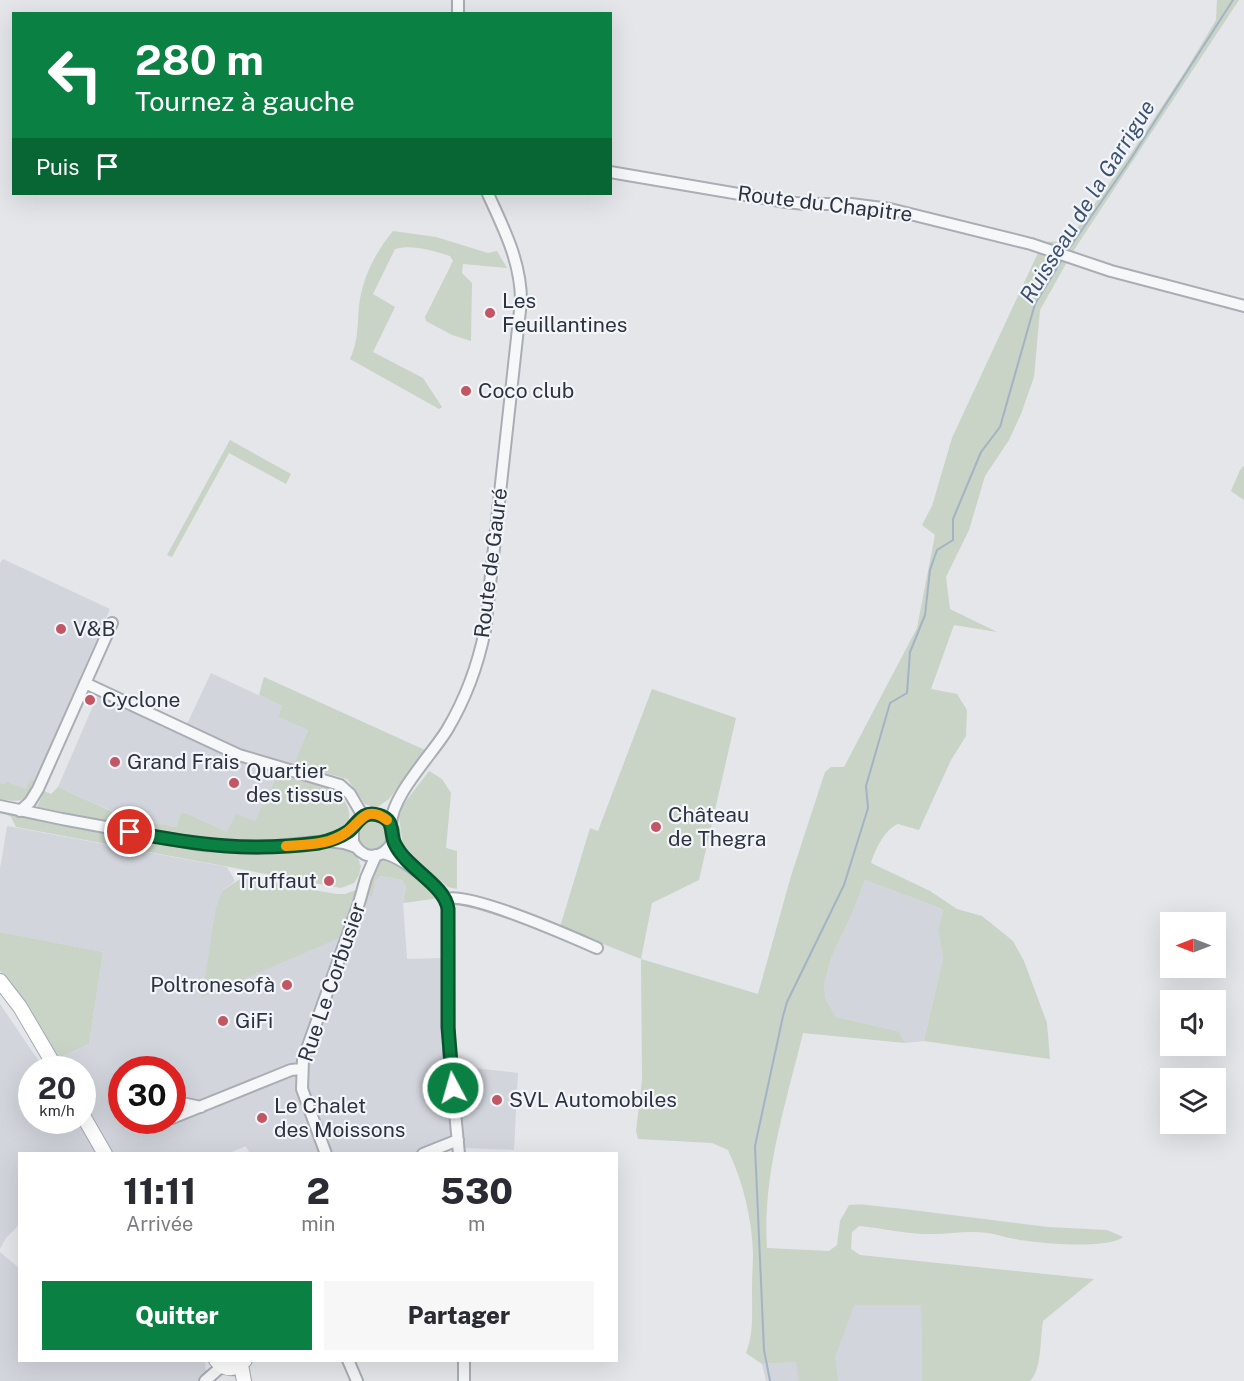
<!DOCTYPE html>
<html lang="fr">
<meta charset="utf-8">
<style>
:root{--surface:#fff;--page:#f7f7f7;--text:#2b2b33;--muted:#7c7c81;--accent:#0b8043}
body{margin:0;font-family:"Public Sans",sans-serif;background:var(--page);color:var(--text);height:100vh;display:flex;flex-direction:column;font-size:22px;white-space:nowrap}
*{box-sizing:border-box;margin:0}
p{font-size:20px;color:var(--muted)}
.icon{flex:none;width:33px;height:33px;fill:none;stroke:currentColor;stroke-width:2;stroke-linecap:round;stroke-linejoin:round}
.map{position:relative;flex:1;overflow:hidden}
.panel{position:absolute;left:18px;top:1152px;width:600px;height:210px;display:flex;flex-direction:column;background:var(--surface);border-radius:0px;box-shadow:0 6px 24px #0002}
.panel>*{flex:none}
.banner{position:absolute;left:12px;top:12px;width:600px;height:183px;border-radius:0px;box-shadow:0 6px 24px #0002;background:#0b8043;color:#fff;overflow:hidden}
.needle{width:39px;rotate:270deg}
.buttons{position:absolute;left:1160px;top:912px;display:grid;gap:12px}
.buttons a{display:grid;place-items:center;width:66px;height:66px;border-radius:0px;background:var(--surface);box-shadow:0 6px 24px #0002;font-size:30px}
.speed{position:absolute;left:18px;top:1056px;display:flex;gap:12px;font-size:30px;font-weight:700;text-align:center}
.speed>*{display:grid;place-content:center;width:78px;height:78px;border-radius:50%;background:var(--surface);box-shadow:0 6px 24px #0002;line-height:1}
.speed small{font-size:15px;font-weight:400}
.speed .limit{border:9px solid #d22;background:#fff;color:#111}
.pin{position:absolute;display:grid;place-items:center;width:51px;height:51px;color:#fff;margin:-26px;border:3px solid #fff;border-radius:50%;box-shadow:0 2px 6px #0007}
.me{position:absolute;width:66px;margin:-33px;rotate:354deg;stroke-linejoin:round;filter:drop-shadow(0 0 4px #0008)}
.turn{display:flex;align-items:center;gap:21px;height:126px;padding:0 24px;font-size:27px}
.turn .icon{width:78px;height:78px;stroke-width:2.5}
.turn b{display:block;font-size:42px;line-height:51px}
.then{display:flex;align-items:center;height:57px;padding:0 24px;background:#0003;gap:12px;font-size:22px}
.eta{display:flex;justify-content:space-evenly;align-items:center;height:102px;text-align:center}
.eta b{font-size:36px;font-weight:800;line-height:42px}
.primary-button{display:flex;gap:12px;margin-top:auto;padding:12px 24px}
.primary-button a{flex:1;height:69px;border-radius:0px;background:var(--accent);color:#fff;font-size:24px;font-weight:800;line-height:69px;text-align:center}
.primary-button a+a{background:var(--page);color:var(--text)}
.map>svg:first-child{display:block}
.built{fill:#d2d5dc;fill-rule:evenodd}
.green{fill:#c9d3c6}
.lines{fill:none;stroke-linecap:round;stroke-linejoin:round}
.stream{stroke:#a3b3c6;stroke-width:2}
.minor-casing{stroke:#a9adb4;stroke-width:14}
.major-casing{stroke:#a4aab5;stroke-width:16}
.minor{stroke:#f6f7f9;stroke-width:10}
.major{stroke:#fff;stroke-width:14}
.route-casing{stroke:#07532c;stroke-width:15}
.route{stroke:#0b8043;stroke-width:10}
.slow{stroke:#f59e0b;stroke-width:10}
.poi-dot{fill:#c25664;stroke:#f3f5f8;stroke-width:2}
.labels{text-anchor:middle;stroke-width:4.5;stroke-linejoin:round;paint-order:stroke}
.street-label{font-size:21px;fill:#2d3441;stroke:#f3f5f8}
.poi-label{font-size:21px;fill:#2d3441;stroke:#f3f5f8;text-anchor:start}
.water-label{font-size:22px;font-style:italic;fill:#3b5271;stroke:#f3f5f8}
</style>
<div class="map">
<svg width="1244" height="1381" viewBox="0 0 1244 1381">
<rect width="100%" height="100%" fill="#e4e6ea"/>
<path class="built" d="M3,559L110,609L35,781L30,779L25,789L6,781L4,784L0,782V563Z
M211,673L282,706L278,717L308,730L294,764L278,774L255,822L227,832L184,812L181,813L176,827L133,819L135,809L114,812L58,787L102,685L187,724Z
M7,826L227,867L235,881L222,891L202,996L359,889L381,876L402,880L406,886L403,903L407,959L443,958L444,1048L452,1148L438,1154H250L246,1146L229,1153H113L83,1100L82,1070L65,1069L59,1058L89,1044L103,952L0,932V869ZM122,1070H172V1120H122Z
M865,880L940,908L943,910L938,930L943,958L924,1041L905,1043L898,1031L836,1017L826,1000L824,986L831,958L854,909Z
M0,1004L44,1069L32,1070V1120L78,1121L97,1153L20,1154L19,1225L6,1238L0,1249Z
M454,1061L474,1068L518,1073L514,1150L465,1148Z
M0,1252L19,1268L20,1360L205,1361L207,1381H0Z
M854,1305H921L922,1381H766L762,1364L796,1362Z"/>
<path class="green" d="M1217,0H1239L1072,253L1040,310L1034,377L1021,414L1009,440L985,476L969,530L946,577L950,609L997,632L954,625L931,689L957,694L967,710L966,736L951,760L919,830L898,824C884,830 875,850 871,863L930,891L957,909L982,916L1013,941L1024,961L1047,1023L1050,1059L924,1041L943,958L938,930L943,910L940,908L865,880L854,909L831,958L824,986L826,1000L836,1017L898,1031L905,1043L803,1033C786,1103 762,1176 767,1248L829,1251L837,1245L840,1221L849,1205C863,1203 880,1207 896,1208L1048,1227L1107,1230L1123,1237C1107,1250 1037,1243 1015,1239C1006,1238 997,1234 988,1233C969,1230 951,1234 933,1234C908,1235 884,1228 859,1226L852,1232L851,1249L860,1255L1094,1279L1043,1321C1040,1337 1042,1370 1030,1381H922L921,1305H854L835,1357L838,1381H799L796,1362L762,1364L746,1353C754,1332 752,1312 752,1290C752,1277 753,1265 753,1253C752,1219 743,1181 728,1150L712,1143L638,1139L636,1131L642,1080L641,959L560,927L590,828L598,831L652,689L736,718L699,880L652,903L641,959L758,994L791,876L825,772L831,767H844L917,628L935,535L922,525L932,506L952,438L1043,242L1068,241L1132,152L1186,70L1216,20Z
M393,231L436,237L488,253L497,251L507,268L463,264L462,273L472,283L471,341L452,335L426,321L425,317L453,261L450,256C434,251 412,244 395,249L373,294L395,307L373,352L423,378L442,407L439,409L350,359C361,336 356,316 361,294C366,271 378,249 393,231Z
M230,440L291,474L286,484L229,453L172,557L167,555Z
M1244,466V500L1231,491L1240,470Z
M264,677L425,750L389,799L376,808L365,804L347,779L294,764L308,730L278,717L282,706L259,695Z
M429,771L442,779L451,793L446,848L457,851V889L448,887L423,866L403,845L399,817L403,805Z
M278,774L331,789C344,798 355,811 346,826L328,836L307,840L244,844L206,840L37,807L44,791L51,794L58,787L113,812L116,807L135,808L133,819L176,827L181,813L184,812L227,832L236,814L255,821Z
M30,779L35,781C25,802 23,803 0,799V782L4,784L6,781L25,789Z
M0,811L175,845L285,850L344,847L356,854L360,863L359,864L361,865L359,875L354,883L341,888L16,827L11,817Z
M357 835a15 15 0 1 1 30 0a15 15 0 1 1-30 0Z
M383,859L400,863L440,898L403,903L406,887L402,880L381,876L375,881L372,897L366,894L378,860Z
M240,879H254L336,894H345L359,889L341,937L202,997L216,908L222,891Z
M0,932L103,952L89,1044L59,1058L21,997L0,971Z"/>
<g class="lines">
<path class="stream" d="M1066,253L1128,163L1233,0
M770,1381L764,1350L755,1146L783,1016L787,1002L844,885L868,808L866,786L890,703L907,693L910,652L925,615L930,570L937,550L953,540V519L981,452L1000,427L1035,304L1063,258"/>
<defs>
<path id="minor" d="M458,0V14
M610,172L786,202L805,204H851L890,209L1031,244L1111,271L1244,306
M85,683L239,755L340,785L350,794L363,816
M0,806L62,819L203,845L256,848L328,841L344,843L356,847
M20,811L30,802L38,789L112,623
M391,825C391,796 431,756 447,730C466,698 478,665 485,630L521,301C521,262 504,229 488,194
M329,841C334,838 341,836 346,833C354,827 357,817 367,815C374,813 380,814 385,819C411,839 371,876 353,842V826
M383,853C401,857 443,887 448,904L449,1049L459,1154
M446,899C468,891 572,937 597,948
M172,1101L201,1107
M172,1118L291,1070L301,1069
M326,1154L302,1089L303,1060L359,903L366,878L376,855
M423,1154L458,1140
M348,1360L357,1381
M205,1381L222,1366
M464,1381V1360"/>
<path id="major" d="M0,981L20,1007L57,1070
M82,1114L105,1154
M216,1360C225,1371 237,1371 245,1360
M241,1365L244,1381"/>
</defs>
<use href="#minor" class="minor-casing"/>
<use href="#major" class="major-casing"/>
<use href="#minor" class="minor"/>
<use href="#major" class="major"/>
</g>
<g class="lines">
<defs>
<path id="route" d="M130,832C198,845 249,852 319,843C329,841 340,837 349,831C358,823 363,810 378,815C396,820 389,832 395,844C407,869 445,885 448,909V1027L453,1088"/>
</defs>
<use href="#route" class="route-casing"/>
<use href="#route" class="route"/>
<path class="slow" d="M286,846C299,845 316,845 329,841C335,839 342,836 347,832C361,822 366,804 387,820"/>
</g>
<g class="poi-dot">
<circle cx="490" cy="313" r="6"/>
<circle cx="466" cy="391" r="6"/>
<circle cx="61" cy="629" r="6"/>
<circle cx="90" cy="700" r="6"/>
<circle cx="115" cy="762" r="6"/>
<circle cx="234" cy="783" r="6"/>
<circle cx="656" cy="827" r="6"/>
<circle cx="329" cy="881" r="6"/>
<circle cx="287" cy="985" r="6"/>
<circle cx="223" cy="1021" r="6"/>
<circle cx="497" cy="1100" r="6"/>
<circle cx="262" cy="1118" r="6"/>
</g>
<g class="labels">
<g class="street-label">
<text transform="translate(825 204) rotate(7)" y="7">Route du Chapitre</text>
<text transform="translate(491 563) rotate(-83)" y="7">Route de Gauré</text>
<text transform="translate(332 982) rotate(-71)" y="7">Rue Le Corbusier</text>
</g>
<g class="poi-label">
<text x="502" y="308">Les<tspan x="502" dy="24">Feuillantines</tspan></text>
<text x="478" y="398">Coco club</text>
<text x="73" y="636">V&amp;B</text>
<text x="102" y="707">Cyclone</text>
<text x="127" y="769">Grand Frais</text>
<text x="246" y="778">Quartier<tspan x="246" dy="24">des tissus</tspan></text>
<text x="668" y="822">Château<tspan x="668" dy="24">de Thegra</tspan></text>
<text x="317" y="888" text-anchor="end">Truffaut</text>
<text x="275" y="992" text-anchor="end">Poltronesofà</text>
<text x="235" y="1028">GiFi</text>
<text x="509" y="1107">SVL Automobiles</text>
<text x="274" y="1113">Le Chalet<tspan x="274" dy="24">des Moissons</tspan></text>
</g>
<g class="water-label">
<text transform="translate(1087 201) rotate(-58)" y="8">Ruisseau de la Garrigue</text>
</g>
</g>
</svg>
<div class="buttons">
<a><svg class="needle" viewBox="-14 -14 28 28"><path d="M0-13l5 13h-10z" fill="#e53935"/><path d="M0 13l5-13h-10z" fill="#7c7c81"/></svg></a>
<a><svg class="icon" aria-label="sound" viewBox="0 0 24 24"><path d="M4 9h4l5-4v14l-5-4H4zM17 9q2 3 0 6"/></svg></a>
<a><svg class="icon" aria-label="layers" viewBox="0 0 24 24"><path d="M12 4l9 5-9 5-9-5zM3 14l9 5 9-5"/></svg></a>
</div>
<div class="speed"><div>20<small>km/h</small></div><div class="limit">30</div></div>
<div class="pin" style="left:130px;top:832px;background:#d93025"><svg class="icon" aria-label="arrive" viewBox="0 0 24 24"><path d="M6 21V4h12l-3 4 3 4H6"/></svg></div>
<svg class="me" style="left:453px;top:1088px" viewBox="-20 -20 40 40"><circle r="17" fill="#0b8043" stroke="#fff" stroke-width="3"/><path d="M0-11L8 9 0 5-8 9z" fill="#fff"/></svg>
<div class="banner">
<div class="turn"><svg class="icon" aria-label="left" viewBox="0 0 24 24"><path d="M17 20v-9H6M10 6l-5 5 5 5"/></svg><div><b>280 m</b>Tournez à gauche</div></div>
<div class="then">Puis<svg class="icon" aria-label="arrive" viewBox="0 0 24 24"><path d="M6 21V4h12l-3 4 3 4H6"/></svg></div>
</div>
<section class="panel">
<div class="eta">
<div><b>11:11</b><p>Arrivée</p></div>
<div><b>2</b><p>min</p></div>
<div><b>530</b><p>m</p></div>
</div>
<div class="primary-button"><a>Quitter</a><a>Partager</a></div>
</section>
</div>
